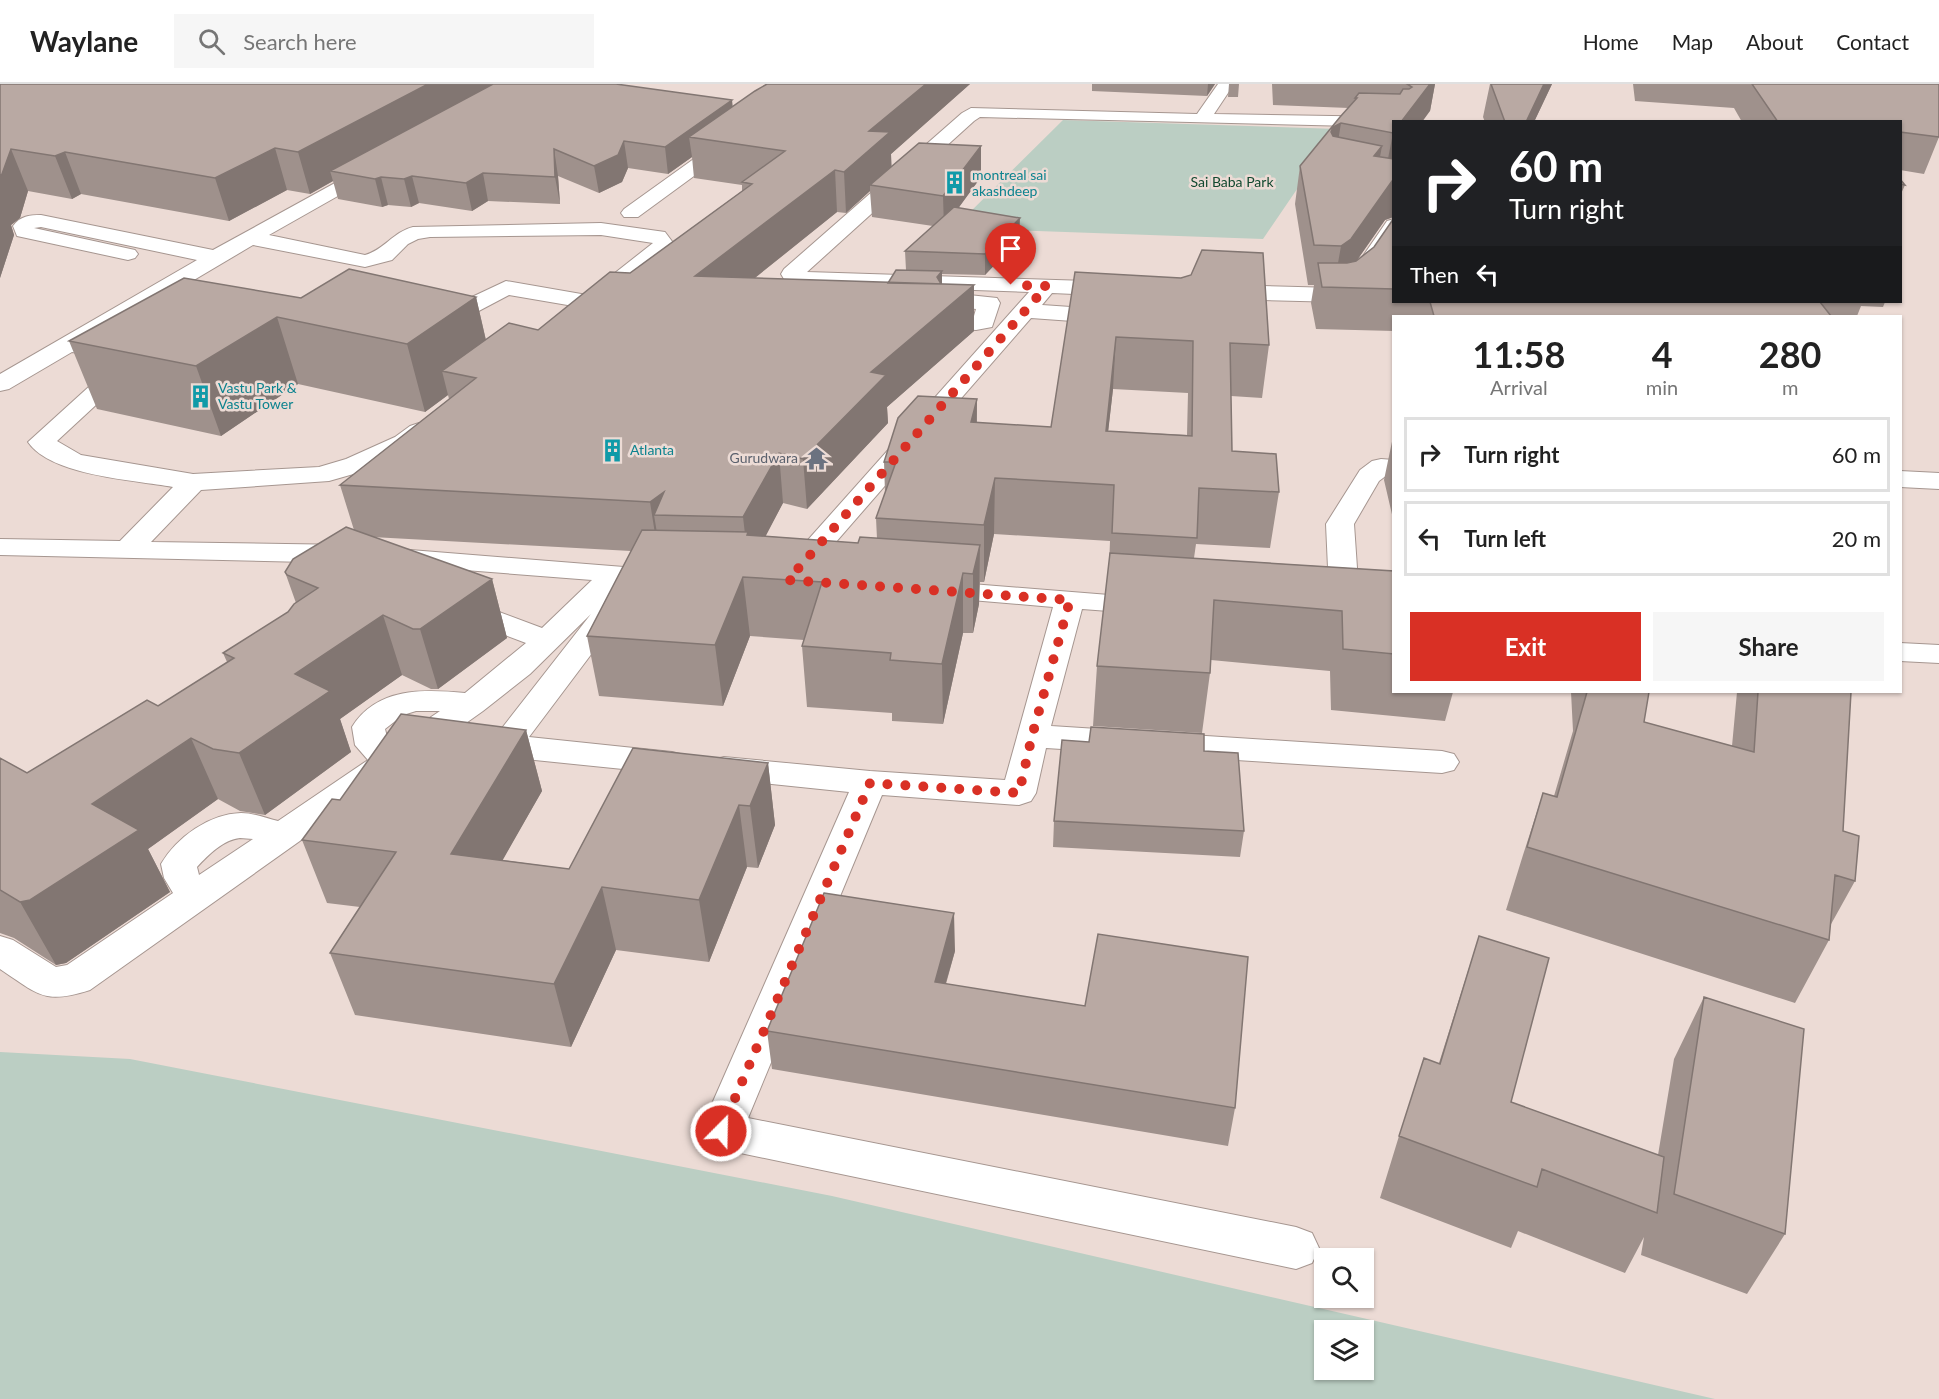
<!DOCTYPE html>
<style>
:root{--surface:#fff;--page:#f6f6f6;--text:#222;--muted:#767676;--line:#e0e0e0;--accent:#d93025}
body{margin:0;font-family:Lato,sans-serif;background:var(--page);color:var(--text);height:100vh;display:flex;flex-direction:column;font-size:22px;white-space:nowrap}
*{box-sizing:border-box;margin:0}
p{font-size:20px;color:var(--muted)}
.icon{flex:none;width:33px;height:33px;fill:none;stroke:currentColor;stroke-width:2;stroke-linecap:round;stroke-linejoin:round}
.map{position:relative;flex:1;overflow:hidden}
.side{position:absolute;left:1392px;top:231px;width:510px;height:378px;display:flex;flex-direction:column;background:var(--surface);border-radius:0px;box-shadow:0 2px 4px #0004}
.side>*{flex:none}
.top-card{position:absolute;left:1392px;top:36px;width:510px;height:183px;border-radius:0px;box-shadow:0 2px 4px #0004;background:#202124;color:#fff;overflow:hidden}
.buttons{position:absolute;left:1314px;top:1164px;display:grid;gap:12px}
.buttons a{display:grid;place-items:center;width:60px;height:60px;border-radius:0px;background:var(--surface);box-shadow:0 2px 4px #0004;font-size:30px}
.pin{position:absolute;display:grid;place-items:center;width:51px;height:51px;color:#fff;margin:-62px -26px;border-radius:50% 50% 50% 0;rotate:-45deg;box-shadow:0 0 6px #0007}
.pin .icon{rotate:45deg}
.me{position:absolute;width:66px;margin:-33px;rotate:23deg;stroke-linejoin:round;filter:drop-shadow(0 0 4px #0008)}
.turn{display:flex;align-items:center;gap:21px;height:126px;padding:0 18px;font-size:27px}
.turn .icon{width:78px;height:78px;stroke-width:2.5}
.turn b{display:block;font-size:42px;line-height:51px}
.then{display:flex;align-items:center;height:57px;padding:0 18px;background:#0003;gap:12px;font-size:22px}
.eta{display:flex;justify-content:space-evenly;align-items:center;height:102px;text-align:center}
.eta b{font-size:36px;font-weight:700;line-height:42px}
.primary-button{display:flex;gap:12px;margin-top:auto;padding:12px 18px}
.primary-button a{flex:1;height:69px;border-radius:0px;background:var(--accent);color:#fff;font-size:24px;font-weight:700;line-height:69px;text-align:center}
.primary-button a+a{background:var(--page);color:var(--text)}
ul{padding:0;list-style:none}
li{display:flex;align-items:center;gap:18px;height:75px;margin:0 12px 9px;padding:0 6px;border:3px solid var(--line);border-radius:0px}
li div{flex:1}
li b{display:block;font-size:22px}
li em{font-style:normal}
header{display:flex;align-items:center;gap:36px;box-sizing:border-box;height:84px;padding:0 30px;background:var(--surface);border-bottom:2px solid var(--line)}
header strong{font-size:28px}
nav{display:flex;gap:33px;margin-inline-start:auto;font-size:21px}
.search{width:420px;height:54px;background:var(--page);display:flex;align-items:center;gap:15px;box-sizing:border-box;padding:0 21px;border-radius:0px;color:var(--muted);font-size:22px}
.map>svg:first-child{display:block}
.green{fill:#bbcec3;fill-rule:evenodd}
.lines{fill:none;stroke-linecap:round;stroke-linejoin:round}
.minor-casing{stroke:#a69690;stroke-width:2}
.minor{fill:#fff;fill-rule:evenodd}
.wall{fill:#9f918c;fill-rule:evenodd}
.shaded-wall{fill:#827672}
.building{fill:#b9a9a3;stroke:#827672;stroke-width:1.5;fill-rule:evenodd}
.route{stroke:#d93025;stroke-width:10;stroke-dasharray:0 18}
.labels{text-anchor:middle;stroke-width:5;stroke-linejoin:round;paint-order:stroke}
.far-culture-label{font-size:14px;fill:#0d838f;stroke:#ecdbd5;text-anchor:start}
.far-park-label{font-size:14px;fill:#124930;stroke:#ecdbd5}
.far-worship-label{font-size:14px;fill:#5b616d;stroke:#ecdbd5;text-anchor:end}
</style>
<header>
<strong>Waylane</strong>
<div class="search"><svg class="icon" aria-label="search" viewBox="0 0 24 24"><circle cx="10" cy="10" r="6"/><path d="M15 15l6 6"/></svg>Search here</div>
<nav><a>Home</a><a>Map</a><a>About</a><a>Contact</a></nav>
</header>
<div class="map">
<svg width="1939" height="1315" viewBox="0 0 1939 1315">
<rect width="100%" height="100%" fill="#ecdbd5"/>
<path class="green" d="M1063,36L1338,45L1263,155L954,144Z
M0,968L130,975L832,1112L1715,1315H0ZM1324,1246H1364V1286H1324Z"/>
<g class="lines">
<defs>
<path id="minor" d="M1218,0H1234L1214,30L1394,33L1403,38H1394V43L980,33L974,37L807,188L1119,198L1127,200L1130,205L1127,210L1119,212L1052,209L1042,221L1114,226L1122,228L1125,233L1122,238L1114,240L1031,234L802,497L792,500L782,497L778,491L782,485L1029,208L801,200L784,195L781,190L784,185L962,29L971,24L1197,30Z
M729,53L735,54L738,58L735,62L638,133H624L621,129L624,125L723,54Z
M375,77L382,79L384,83L382,87L269,151L365,171C384,166 393,148 413,143L601,139L665,148L674,160L599,223L591,225L509,211L473,230L454,235L446,237L426,233L423,228L426,223L434,221L446,223L457,220L506,197L587,211L653,159L601,151L430,153L418,155L408,160L392,176L365,183L253,161L91,257L134,264L138,269V282L57,357L81,371L193,390L319,383L346,375L395,353L410,342L419,339L428,342L432,347L413,363L364,387L329,397L201,406L151,458L350,461L360,464L364,470L360,476L350,479L0,471V455L120,457L173,403C135,396 51,392 28,358L114,280V274L72,268L9,305L0,307V290L197,176L41,143L34,144L135,166L138,170L135,174L128,176L17,152L13,142C20,132 30,131 41,131L213,166Z
M1394,135V158L1365,202L1348,216L1340,218L1221,215L1213,213L1210,208L1213,203L1221,201L1335,204L1346,197L1387,137Z
M950,209L997,214L1000,219L992,243L976,246L921,242L918,237L921,232L929,230L974,232L976,225L942,221L939,216L942,211Z
M1381,375L1394,376V392L1387,391L1379,397L1354,440L1360,528L1356,534L1345,537L1334,534L1330,528L1326,440L1360,386L1372,377Z
M1900,387L1939,389V405L1900,403Z
M398,465L674,487L678,493L674,499L664,502L623,499L609,512L624,514L629,520L529,653L672,668L684,671L689,679L684,687L672,690L505,673L493,670L488,662L591,530L530,590L483,627L90,906C43,921 38,910 0,885V852L13,856L56,883L67,881L173,809L164,794L161,780C177,753 209,730 241,729C254,729 266,734 278,737L368,676L355,661L352,643C377,603 424,605 465,609L526,559L450,530L446,524L450,518L461,515L472,518L542,544L592,496L388,480L384,474L388,468ZM416,627H440L391,660L388,657L385,645L403,631ZM240,754L253,755L199,791L197,783C209,770 223,756 240,754Z
M934,497L1159,515L1164,521L1159,527L1149,530L1082,525L1051,642L1442,667L1454,670L1459,678L1454,686L1442,689L1046,664L1036,709L1031,717L1019,721L882,711L748,1034L1296,1143L1312,1149L1319,1164L1312,1179L1296,1185L721,1065L706,1060L700,1047L849,708L724,695L712,692L707,684L712,676L724,673L870,687L1005,696L1053,523L924,512L919,506L924,500Z
M1900,559L1939,561V579L1900,577Z"/>
</defs>
<use href="#minor" class="minor-casing"/>
<use href="#minor" class="minor"/>
</g>
<path class="wall" d="M0,0L733,23L767,0H970L891,70V83L981,93L958,124L1019,155L985,191L942,190V200L974,201V247L887,323L888,339L807,425L783,419L765,452L858,459L877,455L876,434L885,409L884,378L977,315V339L1051,343L1075,188L1269,261L1262,314L1231,312L1232,367L1279,408L1270,464L1196,460L1194,474L1394,487V608H1453L1445,637L1331,626L1330,587L1211,576L1210,589L1202,649L1093,642L1097,582L1109,484L1110,457L994,450L984,498H980L979,520L973,549H963L943,640L892,637V629L807,623L802,562L804,556L750,552L723,622L599,612L587,552L631,467L372,453L492,495L507,554L438,605H431L402,591L340,635L351,668L265,731L240,727L218,715L148,765L170,808L66,879L56,881L14,854L0,849V674L27,689L158,622L227,578L223,569L288,528L296,519L285,488L354,446L340,401L449,315L448,311L425,328L298,300L221,352L97,325L69,257L301,214L476,213L486,256L538,246L630,189L742,107V101L694,94L692,73L668,90L628,84L622,98L599,109L558,92L560,120L488,117L472,127L419,119L411,123L388,121L382,123L338,115L333,97L310,110L287,106L229,137L81,110L72,115L28,107L20,134L11,141L14,151L0,194ZM870,107L872,133L933,142L905,167L906,186L888,199L755,194L837,128L846,129ZM1113,305L1188,309L1187,351L1108,347Z
M1092,0H1215L1207,12L1092,7Z
M1229,0H1239L1238,13H1228Z
M1272,0H1435L1430,27L1394,38V133L1385,136L1357,176L1374,163L1394,134V218H1885L1883,223L1861,222L1857,232H1394V247L1316,245L1311,219L1314,201H1308L1295,120L1300,82L1349,24L1273,21Z
M1490,0H1552L1534,38H1485L1483,33Z
M1633,0H1939V53L1924,90L1900,86V38H1742L1734,24L1635,17Z
M1900,95L1905,101L1900,112Z
M1394,348V439L1384,396Z
M1571,608H1649L1644,638L1732,662L1737,608H1851L1843,747L1855,797L1830,842L1829,856L1795,919L1506,826L1523,771L1543,709L1554,712L1573,647Z
M526,646L542,707L502,776L569,785L768,679L775,741L758,784L747,783L709,878L616,866L571,963L355,931L330,869L360,823L327,819L302,756L340,716Z
M1204,667L1244,747L1240,773L1053,763L1054,737Z
M1479,852L1511,1018L1658,1071L1674,975L1704,913L1785,1150L1747,1210L1641,1171L1644,1153L1625,1189L1518,1147L1511,1164L1380,1114L1399,1052L1439,979Z
M955,867L946,900L1235,1024L1228,1062L772,985L767,947Z"/>
<path class="shaded-wall" d="M428,0H495L330,87L333,97L310,110L298,68Z
M926,0H970L891,70L892,89L870,101V107L846,129L844,88L869,47Z
M1208,0H1215L1207,12Z
M1430,0H1435L1430,27L1422,38H1401Z
M1544,0H1552L1534,38H1526Z
M732,16L735,42L689,53L692,73L668,90L665,63Z
M1341,39L1335,76L1331,48L1333,43Z
M1394,47V75L1386,85L1393,49Z
M624,57L628,84L622,98L599,109L594,82Z
M981,62V93L944,144L943,112Z
M1382,62L1375,100L1374,72Z
M275,64L287,106L229,137L215,94Z
M11,65L28,107L20,134L11,141L14,151L0,194V92Z
M554,65L558,92L560,120L555,93Z
M65,68L81,110L72,115L55,72Z
M835,86L837,128L701,237L695,192Z
M483,89L488,117L472,127L466,99Z
M412,92L419,119L411,123L404,95Z
M381,93L388,121L382,123L375,95Z
M1392,97H1394L1393,133L1385,136L1344,195L1334,202L1341,162Z
M1020,134L1019,155L985,191V170Z
M942,187V207L937,193Z
M974,201V247L887,323L888,339L807,425L803,375L871,288Z
M476,213L491,279L442,287L448,311L425,328L407,260Z
M277,233L298,300L221,352L196,282Z
M1116,253L1113,305L1102,402L1106,347Z
M977,315L976,369L971,338Z
M779,369L783,419L749,484L743,433Z
M995,394L994,450L984,498V441Z
M664,408L654,431L660,467L658,469L650,418Z
M980,461L979,520L973,549V490Z
M963,489V549L943,640L942,580Z
M743,493L750,552L723,622L715,561Z
M492,495L507,554L438,605L420,545Z
M383,531L402,591L340,635L351,668L265,731L239,669L295,590Z
M526,646L542,707L471,832L451,770Z
M191,654L218,715L148,765L170,808L66,879L56,881L20,818L92,720Z
M768,679L775,741L758,784L750,722Z
M739,721L747,783L709,878L699,816Z
M602,803L616,866L571,963L554,900Z
M954,829L955,867L935,936V898Z"/>
<path class="building" d="M0,0H428L298,68L275,64L215,94L65,68L55,72L11,65L2,90L0,92Z
M493,0H616L732,16L665,63L624,57L618,71L594,82L554,65L555,93L483,89L466,99L412,92L404,95L381,93L375,95L330,87Z
M767,0H926L869,47L890,48L844,88L835,86L695,192L974,201L871,288L886,291L803,375L779,369L743,433L654,431L664,408L650,418L340,401L476,294L442,287L509,239L538,246L610,188L630,189L752,100L742,98L785,67L689,53L755,7Z
M1407,0H1430L1401,38H1394V47L1393,49L1341,39L1333,43L1331,48L1333,52L1382,62L1374,72L1394,75V97H1392L1351,155L1341,162L1314,161L1300,82L1340,33L1357,14H1355L1359,9L1400,10L1403,5H1409L1412,3Z
M1491,0H1544L1526,38H1505Z
M1752,0H1939V53L1900,48V38H1778Z
M919,59L981,62L943,112L870,101Z
M1900,95L1905,101L1900,100Z
M954,123L1020,134L985,170L905,167Z
M1394,134V205L1322,203L1318,179H1347L1356,177L1374,163Z
M1202,166L1263,169L1269,261L1230,259L1232,367L1276,370L1279,408L1199,404L1197,454L1112,449L1114,401L995,394L984,441L876,434L896,378H884L898,334L918,312L977,315L971,338L1051,343L1075,188L1181,194L1191,191ZM1116,253L1193,257L1192,352L1106,347Z
M349,185L476,213L407,260L277,233L196,282L69,257L184,194L301,214Z
M896,186L942,187L937,193L941,200L888,199Z
M1430,218H1820L1831,232H1434Z
M346,443L492,495L420,545H413L383,531L295,590L330,607L239,669L213,665L191,654L92,720L139,746L30,816L20,818L0,806V674L27,689L147,616L158,622L234,574L223,569L288,528L294,520L318,504L287,491L285,488L293,475Z
M642,446L748,448L747,451L858,459L860,453L980,461L973,490L963,489L942,580L890,576L891,569L802,562L822,498L743,493L715,561L587,552Z
M1110,469L1394,487V570L1343,565L1342,527L1214,516L1210,589L1097,582Z
M1587,608H1649L1644,638L1754,668L1758,608H1851L1843,747L1859,752L1855,797L1835,791L1829,856L1527,763L1543,709L1557,713Z
M401,630L526,646L451,770L569,785L633,664L768,679L750,722L739,721L699,816L602,803L554,900L330,869L396,768L302,756L332,715L340,716Z
M1091,643L1204,650V667L1238,669L1244,747L1054,737L1062,656L1089,658Z
M824,809L954,829L935,898L1085,922L1098,850L1248,873L1235,1024L767,947Z
M1479,852L1549,874L1511,1018L1664,1073L1657,1129L1542,1085L1537,1103L1399,1052L1424,974L1440,980Z
M1704,913L1804,945L1785,1150L1674,1110Z"/>
<g class="lines">
<path class="route" d="M721,1047L870,699L1019,709L1032,652L1070,516L788,496L1047,202L1011,201"/>
</g>
<defs>
<symbol id="building-bare" viewBox="-9 -9 18 18"><path d="M-4-6H4V6H1V3H-1V6H-4ZM-2.5-4.3h1.7v1.8h-1.7ZM.8-4.3h1.7v1.8H.8ZM-2.5-1h1.7V.8h-1.7ZM.8-1h1.7V.8H.8Z" fill="#0f9aa8" stroke="#ecdbd5" stroke-width="2.5" paint-order="stroke"/></symbol>
<symbol id="temple-bare" viewBox="-9 -9 18 18"><path d="M0-6L5-2H3V0L6.5 2.5H4V6H1.5V3h-3V6H-4V2.5H-6.5L-3 0V-2H-5Z" fill="#6b7280" stroke="#ecdbd5" stroke-width="2.5" paint-order="stroke"/></symbol>
</defs>
<g fill-rule="evenodd">
<use href="#building-bare" x="938" y="82" width="33" height="33"/>
<use href="#building-bare" x="184" y="296" width="33" height="33"/>
<use href="#building-bare" x="596" y="350" width="33" height="33"/>
<use href="#temple-bare" x="800" y="358" width="33" height="33"/>
</g>
<g class="labels">
<g class="far-culture-label">
<text x="972" y="96">montreal sai<tspan x="972" dy="16">akashdeep</tspan></text>
<text x="218" y="309">Vastu Park &amp;<tspan x="218" dy="16">Vastu Tower</tspan></text>
<text x="630" y="371">Atlanta</text>
</g>
<g class="far-park-label">
<text x="1232" y="103">Sai Baba Park</text>
</g>
<g class="far-worship-label">
<text x="798" y="379">Gurudwara</text>
</g>
</g>
</svg>
<div class="buttons">
<a><svg class="icon" aria-label="search" viewBox="0 0 24 24"><circle cx="10" cy="10" r="6"/><path d="M15 15l6 6"/></svg></a>
<a><svg class="icon" aria-label="layers" viewBox="0 0 24 24"><path d="M12 4l9 5-9 5-9-5zM3 14l9 5 9-5"/></svg></a>
</div>
<div class="pin" style="left:1011px;top:201px;background:#d93025"><svg class="icon" aria-label="arrive" viewBox="0 0 24 24"><path d="M6 21V4h12l-3 4 3 4H6"/></svg></div>
<svg class="me" style="left:721px;top:1047px" viewBox="-20 -20 40 40"><circle r="17" fill="#d93025" stroke="#fff" stroke-width="3"/><path d="M0-11L8 9 0 5-8 9z" fill="#fff"/></svg>
<div class="top-card">
<div class="turn"><svg class="icon" aria-label="right" viewBox="0 0 24 24"><path d="M7 20v-9h11M14 6l5 5-5 5"/></svg><div><b>60 m</b>Turn right</div></div>
<div class="then">Then<svg class="icon" aria-label="left" viewBox="0 0 24 24"><path d="M17 20v-9H6M10 6l-5 5 5 5"/></svg></div>
</div>
<section class="side">
<div class="eta">
<div><b>11:58</b><p>Arrival</p></div>
<div><b>4</b><p>min</p></div>
<div><b>280</b><p>m</p></div>
</div>
<ul>
<li><svg class="icon" aria-label="right" viewBox="0 0 24 24"><path d="M7 20v-9h11M14 6l5 5-5 5"/></svg><div><b>Turn right</b></div><em>60 m</em></li>
<li><svg class="icon" aria-label="left" viewBox="0 0 24 24"><path d="M17 20v-9H6M10 6l-5 5 5 5"/></svg><div><b>Turn left</b></div><em>20 m</em></li>
</ul>
<div class="primary-button"><a>Exit</a><a>Share</a></div>
</section>
</div>
